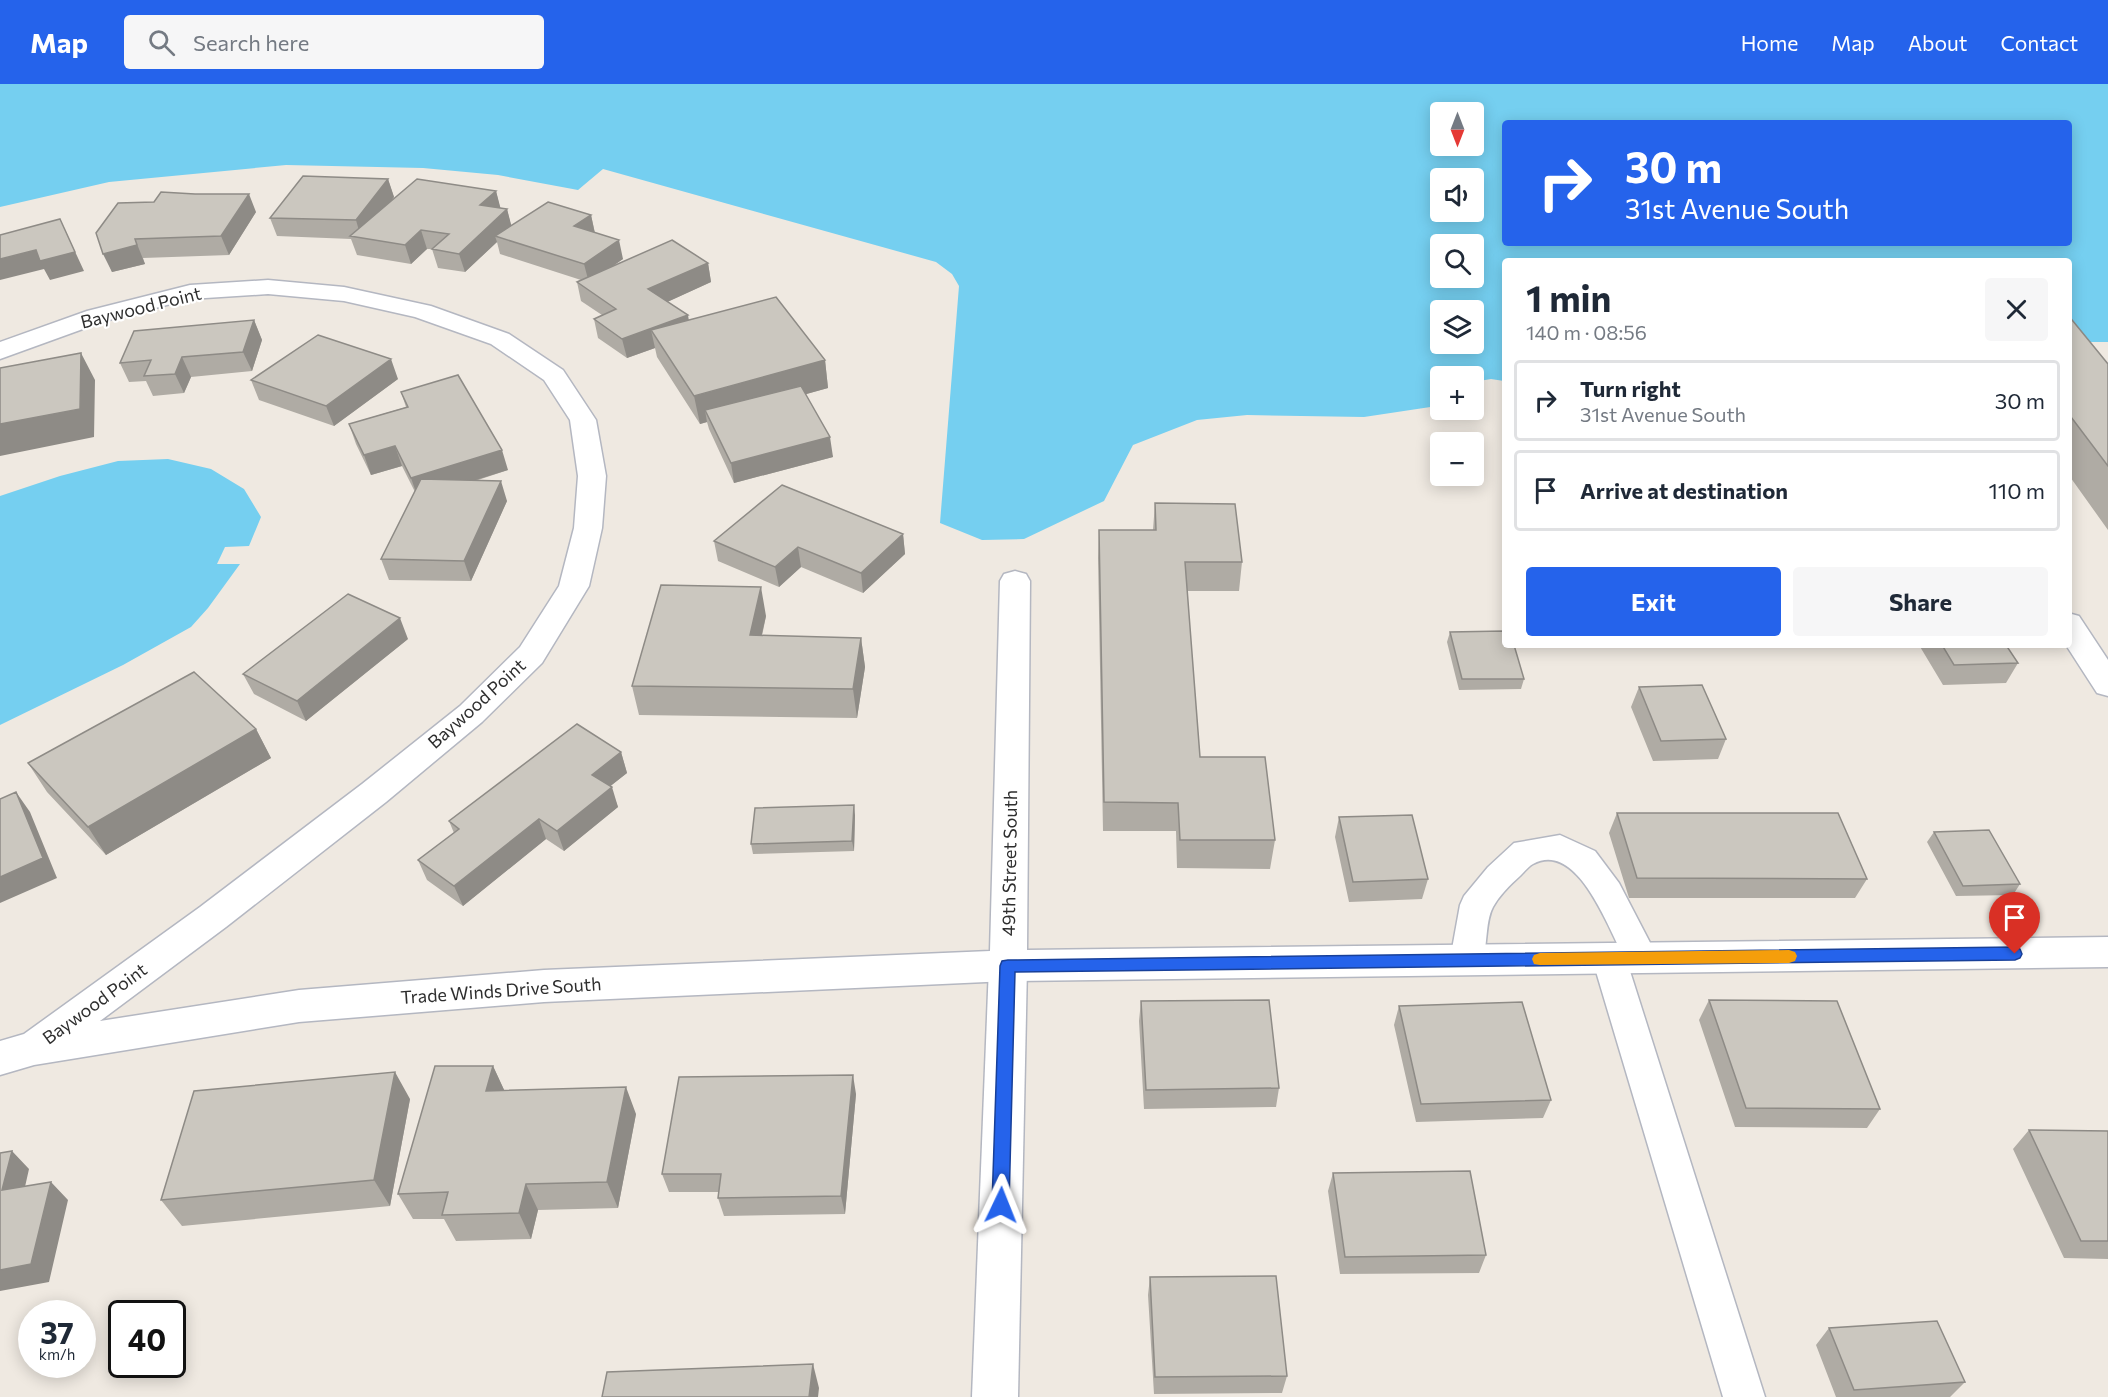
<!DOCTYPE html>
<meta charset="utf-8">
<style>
:root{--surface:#fff;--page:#f6f6f7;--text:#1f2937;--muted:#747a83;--line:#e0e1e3;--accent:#2563eb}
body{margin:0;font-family:Commissioner,sans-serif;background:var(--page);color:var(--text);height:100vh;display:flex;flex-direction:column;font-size:22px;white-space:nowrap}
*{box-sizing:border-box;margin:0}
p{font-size:20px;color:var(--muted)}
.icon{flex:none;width:33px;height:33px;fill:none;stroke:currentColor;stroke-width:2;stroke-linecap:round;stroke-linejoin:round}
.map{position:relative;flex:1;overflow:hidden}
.sheet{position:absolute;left:1502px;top:174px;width:570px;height:390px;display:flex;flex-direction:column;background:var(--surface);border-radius:6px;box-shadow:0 3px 15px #0003}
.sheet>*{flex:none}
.top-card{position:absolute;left:1502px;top:36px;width:570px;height:126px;border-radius:6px;box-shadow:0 3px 15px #0003;background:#2563eb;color:#fff;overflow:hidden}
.needle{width:39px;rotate:180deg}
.controls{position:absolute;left:1430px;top:18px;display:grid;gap:12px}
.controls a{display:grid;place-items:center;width:54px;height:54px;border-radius:6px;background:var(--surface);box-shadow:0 3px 15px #0003;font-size:30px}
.speed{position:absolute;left:18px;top:1216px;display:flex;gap:12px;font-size:30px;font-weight:700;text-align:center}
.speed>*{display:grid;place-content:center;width:78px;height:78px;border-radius:50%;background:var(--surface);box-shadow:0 3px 15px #0003;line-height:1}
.speed small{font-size:15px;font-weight:400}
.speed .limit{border:3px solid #111;border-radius:9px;background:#fff;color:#111}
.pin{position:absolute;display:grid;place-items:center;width:51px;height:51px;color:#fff;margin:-62px -26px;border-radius:50% 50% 50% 0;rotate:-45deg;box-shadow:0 0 6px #0007}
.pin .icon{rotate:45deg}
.me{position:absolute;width:66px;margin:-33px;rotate:2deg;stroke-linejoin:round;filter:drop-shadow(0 0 4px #0008)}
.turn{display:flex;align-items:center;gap:21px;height:126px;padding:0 24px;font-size:27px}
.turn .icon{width:78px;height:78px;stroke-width:2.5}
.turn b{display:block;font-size:42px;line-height:51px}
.round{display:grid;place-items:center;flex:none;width:63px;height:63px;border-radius:6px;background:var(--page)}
.summary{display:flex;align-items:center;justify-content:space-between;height:102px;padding:0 24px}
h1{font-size:36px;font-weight:700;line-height:45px}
.cta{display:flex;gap:12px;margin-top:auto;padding:12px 24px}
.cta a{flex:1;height:69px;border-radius:6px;background:var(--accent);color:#fff;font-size:24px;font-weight:700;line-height:69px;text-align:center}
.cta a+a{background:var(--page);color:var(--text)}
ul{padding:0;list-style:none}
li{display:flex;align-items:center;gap:18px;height:81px;margin:0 12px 9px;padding:0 12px;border:3px solid var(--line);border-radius:6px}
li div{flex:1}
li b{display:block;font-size:22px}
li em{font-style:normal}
header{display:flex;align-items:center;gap:36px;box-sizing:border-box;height:84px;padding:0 30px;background:var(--accent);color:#fff}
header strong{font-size:28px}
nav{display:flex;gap:33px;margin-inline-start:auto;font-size:21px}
.search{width:420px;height:54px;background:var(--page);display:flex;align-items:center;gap:15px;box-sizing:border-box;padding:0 21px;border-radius:6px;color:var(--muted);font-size:22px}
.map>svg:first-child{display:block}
.water{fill:#75cff0;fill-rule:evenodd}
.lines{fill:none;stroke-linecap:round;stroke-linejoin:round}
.lane-casing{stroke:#b4b7c1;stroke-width:3}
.street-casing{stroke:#b4b7c1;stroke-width:3}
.secondary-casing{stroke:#b4b7c1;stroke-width:3}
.lane{fill:#fff;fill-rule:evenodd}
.street{fill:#fff;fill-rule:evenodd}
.secondary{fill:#fff;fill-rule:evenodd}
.wall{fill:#afaba4}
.shaded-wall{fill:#8e8b86}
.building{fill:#cbc7bf;stroke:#8e8b86;stroke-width:1.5}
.route{fill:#2563eb;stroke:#184099;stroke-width:1.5}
.slow{fill:#f59e0b}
.labels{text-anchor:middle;stroke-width:4.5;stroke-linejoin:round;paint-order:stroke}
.street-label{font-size:18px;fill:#2e2e2e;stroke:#fff}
</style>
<header>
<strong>Map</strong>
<div class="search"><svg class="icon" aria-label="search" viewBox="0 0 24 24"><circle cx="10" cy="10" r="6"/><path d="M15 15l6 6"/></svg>Search here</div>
<nav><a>Home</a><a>Map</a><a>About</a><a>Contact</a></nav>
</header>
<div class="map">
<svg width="2108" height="1313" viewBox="0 0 2108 1313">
<rect width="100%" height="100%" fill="#efe9e1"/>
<path class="water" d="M0,0H2108V258H2069L2068,177H1504V297L1491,295L1473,298V292H1440V317L1437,322L1364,333L1247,331L1197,336L1133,361L1104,417L1024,455L982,456L940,439L959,202L952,190L936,178L603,85L578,106L498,91L423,84L286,81L109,98L0,123ZM1440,28H1473V62H1440ZM1504,39H2068V159H1504ZM1440,94H1473V128H1440ZM1440,160H1473V194H1440ZM1440,226H1473V260H1440Z
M168,375L211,385L244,405L261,433L249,462L225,463L217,480H240L208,524L191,543L123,581L0,641V412L60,392L118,377Z"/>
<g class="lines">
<defs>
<path id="lane" d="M1560,751L1595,767L1619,799L1658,874L1653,884L1641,888L1629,884L1765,1313H1723L1592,874L1597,864L1609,860L1619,863C1605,836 1575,757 1533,780C1529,782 1524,788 1520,792C1510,801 1499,812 1493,823C1484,839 1489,867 1479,886L1467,890L1455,886L1450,876L1460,821L1464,812L1488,783L1514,759Z"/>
<path id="street" d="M268,196L344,203L431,222L509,250L563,286L596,336L606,392L602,444L589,502L542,579L482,638L386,718L226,843L100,937L299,906L544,886L990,867L1000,497L1004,490L1015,487L1026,490L1030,497L1027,866L2108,853V883L1008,897L544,918L299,938L34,981L0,991V957L24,950L200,823L362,700L460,622L520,563L559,502L574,444L578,392L570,336L544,296L491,260L415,233L344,217L268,210L190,215L105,237L0,275V258L87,227L190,201Z
M2068,529L2079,532L2108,576V612L2097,609L2066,561H2068Z"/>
<path id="secondary" d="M1008,867L1021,871L1027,882L1018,1313H972L989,882L995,871Z"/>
</defs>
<use href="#lane" class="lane-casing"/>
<use href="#street" class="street-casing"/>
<use href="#secondary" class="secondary-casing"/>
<use href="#lane" class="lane"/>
<use href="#street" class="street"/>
<use href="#secondary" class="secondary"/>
</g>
<path class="wall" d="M388,95L394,113L390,118L496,107L500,124L507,125L511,142L591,131L595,149L623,175L612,182L708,179L711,198L667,218L689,236L825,276L828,304L806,310L833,373L734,399L709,345L707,338L700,340L657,273L655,264L627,274L598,254L594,235L602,231L581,217L577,198L581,196L500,170L497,158L465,188L438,184L432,165H427L411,180L357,171L351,155L277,152L270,134Z
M256,128L229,171L143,174L145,180L112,188L96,149Z
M2068,231L2108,280V446L2068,390Z
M254,236L262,256L252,287L191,293L184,309L153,312L146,297L129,298L120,279Z
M398,295L334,342L259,316L251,296Z
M401,308L508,386L475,397L507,417L471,497L389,496L381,475L415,408L402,382L371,391L356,360L349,340L406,323Z
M1155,419L1242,478L1239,507H1187L1200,673L1275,756L1270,785L1177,784L1176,747H1103L1098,474L1099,446H1153Z
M903,450L905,470L863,509L801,483L779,503L718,477L714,457Z
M766,532L762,552L861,554L865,583L857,634L639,631L632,602Z
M1450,548L1524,595L1521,605L1459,606L1447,558Z
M408,555L306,637L254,610L243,590Z
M1919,561H2006L2018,579L2006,599L1943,601Z
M1639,603L1726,655L1718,675L1653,677L1631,623Z
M256,645L271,674L106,771L47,708L28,679Z
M621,668L627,689L610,702L618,723L564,767L546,755L463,822L427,796L418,776L454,749L449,737Z
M1617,729L1867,795L1855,814H1629L1609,749Z
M855,731L854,767L753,770L751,760Z
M1339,733L1428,795L1422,815L1349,818L1335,753Z
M1934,748L2020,800L2013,811L1956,812L1927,758Z
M1709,916L1880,1025L1867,1044L1735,1043L1699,936Z
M1141,917L1279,1004L1276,1023L1144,1025L1139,937Z
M1399,922L1551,1016L1543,1034L1416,1038L1394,941Z
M493,982L504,1006L636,1030L618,1124L538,1126L531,1155L456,1157L444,1135H413L398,1110Z
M856,1010L845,1130L724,1132L718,1114L719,1108H669L662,1090Z
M410,1015L390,1122L182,1142L161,1116Z
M2029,1046L2108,1047V1175L2064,1174L2013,1065Z
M1333,1089L1486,1171L1479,1189L1340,1190L1328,1107Z
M1150,1193L1287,1292L1282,1309L1154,1310L1148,1211Z
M1829,1244L1965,1298L1950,1313H1836L1816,1261Z"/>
<path class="shaded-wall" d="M388,95L394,113L363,154H361L356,136Z
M496,107L501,126L480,121Z
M249,110L256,128L229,171L221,152Z
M507,125L512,144L495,152L497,158L465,188L459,170Z
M591,131L595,150L574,142Z
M60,135L84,187L50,196L44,185L0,196V175L36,166Z
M421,146L427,165L411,180L405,161Z
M135,155L145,180L112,188L103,170Z
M619,156L623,175L589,199L584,180Z
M708,179L711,198L652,225L648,205Z
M688,231L691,250L651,246L655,264L627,274L622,255Z
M254,236L262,256L252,287L243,268Z
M81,269L95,296L94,353L0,372V340Z
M182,273L191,293L184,309L175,290Z
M391,275L398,295L334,342L326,322Z
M825,276L828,304L710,337L705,326L707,338L700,340L694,312Z
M830,353L833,373L734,399L731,379Z
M395,362L402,382L371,391L364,371Z
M502,366L508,386L418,414L411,394Z
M501,397L507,417L471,497L464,477Z
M903,450L905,470L863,509L861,489Z
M798,463L801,483L779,503L775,483Z
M761,503L766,532L755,580L750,551Z
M400,534L408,555L306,637L297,617Z
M861,554L865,583L857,634L853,605Z
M256,645L271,674L106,771L88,743Z
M621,668L627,689L598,712L592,691Z
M612,703L618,723L564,767L557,747Z
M16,708L30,728L57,794L0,819V793Z
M854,721L855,731L854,767L852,757Z
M539,735L546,755L463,822L454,802Z
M493,982L506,1010L486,1007Z
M395,988L410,1015L390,1122L374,1096Z
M853,991L856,1010L845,1130L841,1112Z
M626,1003L636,1030L618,1124L607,1098Z
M12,1067L29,1085L20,1125L2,1106Z
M51,1098L68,1116L49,1198L0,1207V1186Z
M526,1100L538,1126L531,1155L519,1129Z
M813,1280L819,1304L818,1313H809Z"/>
<path class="building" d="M303,92L388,95L356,136L270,134Z
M417,95L496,107L480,121L507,125L459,170L432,165L449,150L421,146L405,161L350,152Z
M161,108L195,110H249L221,152L135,155L137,161L103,170L96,149L118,119L154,118Z
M548,118L591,131L574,142L619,156L584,180L495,152Z
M60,135L75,168L40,177L36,166L0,175V151Z
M672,156L708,179L648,205L688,231L622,255L594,235L616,225L577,198Z
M776,213L825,276L694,312L651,246Z
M2068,231L2108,280V382L2068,329Z
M254,236L243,268L182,273L175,290L144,292L151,276L120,279L134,247Z
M318,251L391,275L326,322L251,296Z
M81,269L80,325L0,340V284Z
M458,291L502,366L411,394L395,362L364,371L349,340L408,323L401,308Z
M801,302L830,353L731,379L705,326Z
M421,395L501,397L464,477L381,475Z
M782,401L903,450L861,489L798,463L775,483L714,457Z
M1155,419L1235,420L1242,478H1185L1200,673H1265L1275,756H1180L1178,719L1104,718L1099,446H1156Z
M661,501L761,503L750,551L861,554L853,605L632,602Z
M348,510L400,534L297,617L243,590Z
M1504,547V561H1514L1524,595H1462L1450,548Z
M1942,561H2006L2018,579L1954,581Z
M194,588L256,645L88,743L28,679Z
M1702,601L1726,655L1661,657L1639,603Z
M577,640L621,668L592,691L612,703L557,747L539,735L454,802L418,776L459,745L449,737Z
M16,708L43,774L0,793V715Z
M854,721L852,757L751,760L755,724Z
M1617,729H1838L1867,795L1637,794Z
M1412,731L1428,795L1353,798L1339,733Z
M1989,746L2020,800L1963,802L1934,748Z
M1269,916L1279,1004L1146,1006L1141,917Z
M1709,916L1837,917L1880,1025L1746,1024Z
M1522,918L1551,1016L1421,1020L1399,922Z
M435,982H493L486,1007L626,1003L607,1098L526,1100L519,1129L442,1131L448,1108L398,1110Z
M395,988L374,1096L161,1116L194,1007Z
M853,991L841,1112L718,1114L721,1090H662L679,993Z
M2029,1046L2108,1047V1157H2081Z
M12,1067L2,1106L51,1098L31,1180L0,1186V1069Z
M1470,1087L1486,1171L1345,1173L1333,1089Z
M1276,1192L1287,1292L1155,1293L1150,1193Z
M1937,1237L1965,1298L1854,1306L1829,1244Z
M813,1280L809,1313H602L607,1288Z"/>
<path class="route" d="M2015,863L2020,865L2022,870L2020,874L2015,876L1015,888L1009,1121L1007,1127L1001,1129L994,1127L992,1121L1000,882L1002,877L1008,876Z"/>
<path class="slow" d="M1789,866L1795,868L1797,872L1795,877L1789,879L1540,881L1534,880L1532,875L1534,871L1540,869Z"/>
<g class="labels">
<g class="street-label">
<text transform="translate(141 224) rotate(-14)" y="6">Baywood Point</text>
<text transform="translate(477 620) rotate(-42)" y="6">Baywood Point</text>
<text transform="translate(1010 779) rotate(-89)" y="6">49th Street South</text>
<text transform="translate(501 907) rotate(-4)" y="6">Trade Winds Drive South</text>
<text transform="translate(95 920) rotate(-36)" y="6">Baywood Point</text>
</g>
</g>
</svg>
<div class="controls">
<a><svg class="needle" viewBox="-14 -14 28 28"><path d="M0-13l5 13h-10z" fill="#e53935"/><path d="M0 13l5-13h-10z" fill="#747a83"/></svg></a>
<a><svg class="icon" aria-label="sound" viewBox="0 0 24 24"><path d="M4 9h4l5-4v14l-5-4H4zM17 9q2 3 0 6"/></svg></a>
<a><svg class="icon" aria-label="search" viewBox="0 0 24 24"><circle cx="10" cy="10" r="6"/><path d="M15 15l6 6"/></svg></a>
<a><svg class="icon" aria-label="layers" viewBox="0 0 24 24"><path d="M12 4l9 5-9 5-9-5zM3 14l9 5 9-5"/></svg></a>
<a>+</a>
<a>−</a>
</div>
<div class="speed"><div>37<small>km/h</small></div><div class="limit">40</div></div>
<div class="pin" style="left:2015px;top:870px;background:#d93025"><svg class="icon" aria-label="arrive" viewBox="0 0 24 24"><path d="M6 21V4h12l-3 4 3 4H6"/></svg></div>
<svg class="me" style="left:1001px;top:1121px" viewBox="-20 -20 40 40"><path d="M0-17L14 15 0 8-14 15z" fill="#2563eb" stroke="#fff" stroke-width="4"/></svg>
<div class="top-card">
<div class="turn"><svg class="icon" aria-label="right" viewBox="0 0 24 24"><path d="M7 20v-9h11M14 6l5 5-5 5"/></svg><div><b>30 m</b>31st Avenue South</div></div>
</div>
<section class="sheet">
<div class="summary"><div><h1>1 min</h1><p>140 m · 08:56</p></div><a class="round"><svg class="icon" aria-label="close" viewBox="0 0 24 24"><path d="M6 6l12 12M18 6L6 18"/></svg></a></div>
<ul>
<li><svg class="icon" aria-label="right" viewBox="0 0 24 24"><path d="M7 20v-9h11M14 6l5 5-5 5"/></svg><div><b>Turn right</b><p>31st Avenue South</p></div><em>30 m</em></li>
<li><svg class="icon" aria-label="arrive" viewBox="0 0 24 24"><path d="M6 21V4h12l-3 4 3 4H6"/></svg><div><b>Arrive at destination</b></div><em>110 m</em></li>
</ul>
<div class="cta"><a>Exit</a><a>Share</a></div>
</section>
</div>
